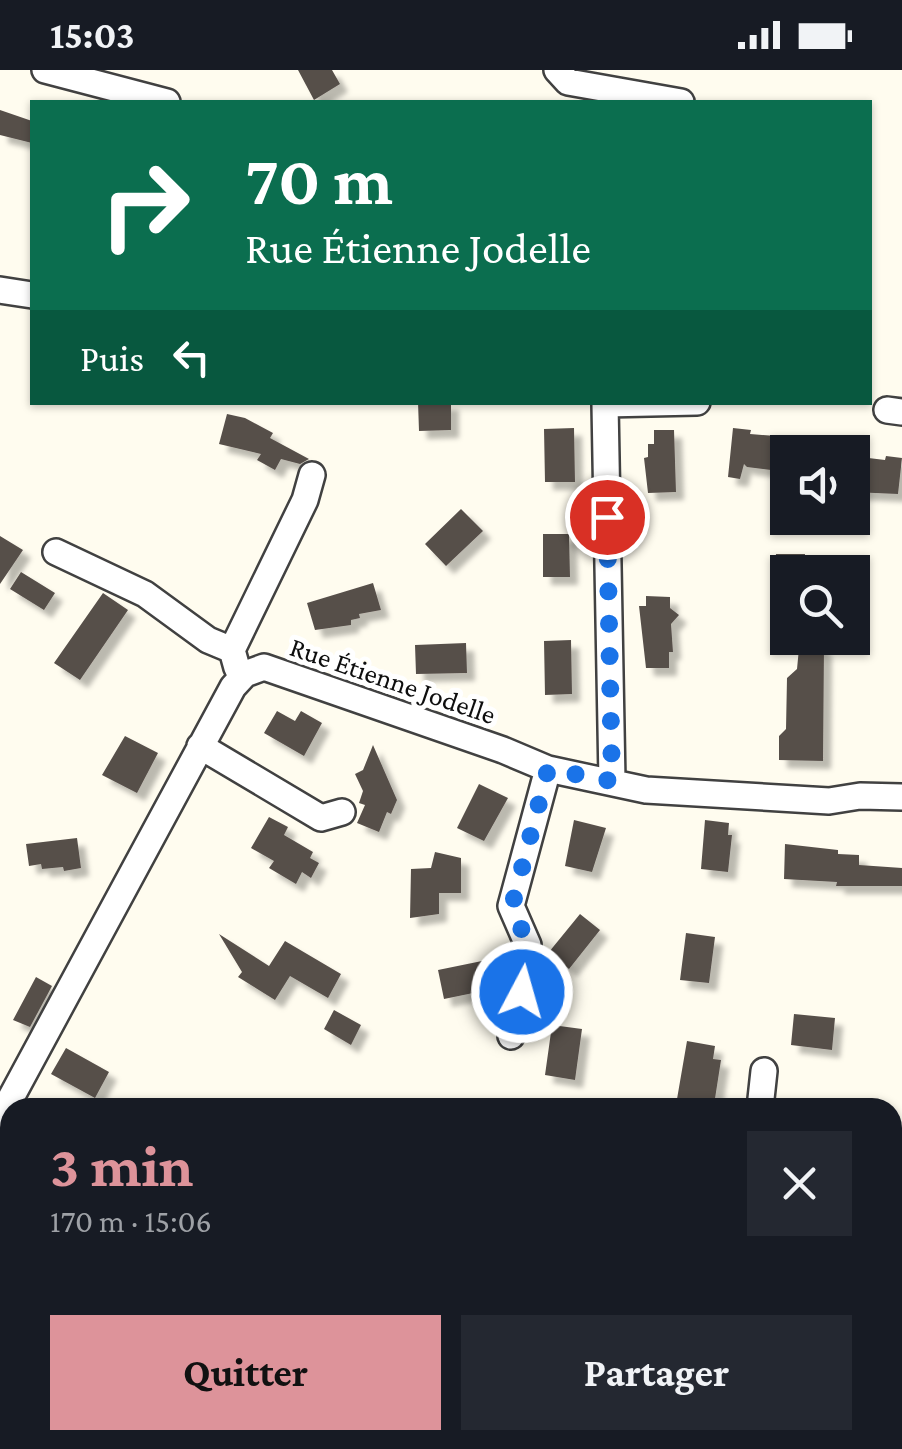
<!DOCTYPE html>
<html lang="fr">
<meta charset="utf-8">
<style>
:root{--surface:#171b24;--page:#242831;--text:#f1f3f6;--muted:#9ea1a6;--accent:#dd939a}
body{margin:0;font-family:"Crimson Pro",serif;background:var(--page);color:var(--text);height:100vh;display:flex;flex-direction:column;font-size:38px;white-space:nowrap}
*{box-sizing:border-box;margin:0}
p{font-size:32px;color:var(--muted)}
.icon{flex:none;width:55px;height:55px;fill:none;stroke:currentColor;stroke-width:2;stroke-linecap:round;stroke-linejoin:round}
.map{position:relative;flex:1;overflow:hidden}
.side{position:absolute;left:0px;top:1028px;width:902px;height:352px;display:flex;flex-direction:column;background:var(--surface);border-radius:30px 30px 0 0;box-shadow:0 2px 8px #0004}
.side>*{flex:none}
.banner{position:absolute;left:30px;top:30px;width:842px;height:305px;border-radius:0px;box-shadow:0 2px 8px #0004;background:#0b6e4f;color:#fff;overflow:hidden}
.controls{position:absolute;left:770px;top:365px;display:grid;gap:20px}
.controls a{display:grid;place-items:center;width:100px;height:100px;border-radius:0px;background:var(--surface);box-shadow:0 2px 8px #0004;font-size:50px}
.pin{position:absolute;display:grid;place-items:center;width:85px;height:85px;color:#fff;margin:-42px;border:5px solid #fff;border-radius:50%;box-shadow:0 2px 10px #0007}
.me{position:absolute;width:110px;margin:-55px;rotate:6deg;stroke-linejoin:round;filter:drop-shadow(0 0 8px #0008)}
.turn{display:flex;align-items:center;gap:35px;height:210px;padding:0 50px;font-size:45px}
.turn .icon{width:130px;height:130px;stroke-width:2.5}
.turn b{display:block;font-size:70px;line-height:85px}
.then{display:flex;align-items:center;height:95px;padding:0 50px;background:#0003;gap:20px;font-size:38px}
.round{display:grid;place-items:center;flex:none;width:105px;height:105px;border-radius:0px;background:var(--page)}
.summary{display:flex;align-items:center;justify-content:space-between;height:170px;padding:0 50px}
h1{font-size:60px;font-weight:700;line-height:75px;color:var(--accent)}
.action{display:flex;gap:20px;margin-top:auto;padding:20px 50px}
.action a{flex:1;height:115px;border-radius:0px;background:var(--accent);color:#111;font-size:40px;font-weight:700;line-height:115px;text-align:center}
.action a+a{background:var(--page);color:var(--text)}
.status{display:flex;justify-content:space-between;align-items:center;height:70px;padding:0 50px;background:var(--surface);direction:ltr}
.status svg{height:28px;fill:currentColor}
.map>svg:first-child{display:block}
.building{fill:#574f4a;filter:url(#shadow)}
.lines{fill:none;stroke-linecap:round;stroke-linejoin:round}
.minor-casing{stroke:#414141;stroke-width:30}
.minor{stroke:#fff;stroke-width:25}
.route{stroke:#1a73e8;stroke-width:18;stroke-dasharray:0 32.4}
.labels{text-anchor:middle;stroke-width:10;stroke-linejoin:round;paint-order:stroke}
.street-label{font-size:28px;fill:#0e0e0e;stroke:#fff}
</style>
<div class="status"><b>15:03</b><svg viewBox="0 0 49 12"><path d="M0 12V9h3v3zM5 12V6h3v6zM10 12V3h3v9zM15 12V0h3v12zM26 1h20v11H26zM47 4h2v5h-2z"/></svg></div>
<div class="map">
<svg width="902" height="1379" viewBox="0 0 902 1379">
<defs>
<filter id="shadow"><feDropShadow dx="8" dy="8" stdDeviation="2.5" flood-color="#0004"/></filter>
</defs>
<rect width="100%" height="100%" fill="#fffcef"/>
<path class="building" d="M298,0H332L340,14L314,30Z
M0,40L32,51V73L0,65Z
M418,332H451V360L419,361Z
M227,344L245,348L273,363L270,368L309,389L300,394L281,389L275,400L257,390L261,384L219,374Z
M574,358L575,412H545L544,359Z
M733,358L751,360L750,364L789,367L787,397L772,396L771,400L747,397L744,394L740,409L728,407Z
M654,360H674L676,422L648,423L644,388L648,387V374H654Z
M852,386L885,390L886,386L902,388L898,424L852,422Z
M461,439L483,461L446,496L425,474Z
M543,464H569L570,507H543Z
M0,466L23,480L0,514Z
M776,484H805L804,502H775Z
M21,502L55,523L44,540L10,519Z
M373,513L381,540L359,544L360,548L351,550V555L315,560L307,533Z
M103,523L128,540L80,610L54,593Z
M646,526L670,527V538L679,545L671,554L673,582H669V598H646L639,536H646Z
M800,568H821L820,577L824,578L823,691L779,690V666L786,659L787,608L797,599Z
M571,570L572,624L545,625L544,571Z
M466,573L467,603L416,604L415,575Z
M277,641L295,651L301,641L322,653L304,686L264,663Z
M125,666L158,683L137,723L102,705Z
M373,675L397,730L391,744L387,742L379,762L357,753L365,735L359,733L363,721L355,704L363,700Z
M479,714L508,728L484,771L457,758Z
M269,747L288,757L284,765L313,782L310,788L319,793L311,808L302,802L296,814L269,798L274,791L251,778Z
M574,750L606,758L592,802L565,796Z
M705,750L729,753L728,765H732L728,802L701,799Z
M77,768L81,798L64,801L63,797L42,799L41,794L29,796L26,774Z
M785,774L838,780V784L859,785V795L902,798V816H836L837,812L784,809Z
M435,782L461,788V823H439V844L410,848L411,799L431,798Z
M580,844L600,860L569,899L549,882Z
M686,863L715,867L709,913L680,910Z
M219,864L269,896L285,871L341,904L328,928L290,906L275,930L238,907L242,902Z
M482,891L483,897L500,902L493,925L478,922L444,929L438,900Z
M36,907L52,916L30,957L13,950Z
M334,940L361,955L351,975L324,959Z
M794,944L835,948L832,980L791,975Z
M552,955L582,959L575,1010L545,1005Z
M687,971L715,976L713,989L721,990L714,1035L677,1029Z
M66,978L109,1002L95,1028L51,1004Z"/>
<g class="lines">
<defs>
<path id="minor" d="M45,0L167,32
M557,0L568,12L681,32
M0,220L32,225
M887,340L902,342
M56,482L145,524L208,570L232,580
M245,604L237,598L232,580L305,430L312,405
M200,676L321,748L342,742
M612,711L605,334L697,332
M511,966L522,922L528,875L511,836L548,699
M760,1038L764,1001
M0,1048L233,617L245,604L264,597L503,680L548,699L646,720L829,731L860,726L902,727
M892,1235L902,1234"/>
</defs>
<use href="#minor" class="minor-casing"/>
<use href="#minor" class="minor"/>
</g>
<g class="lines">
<path class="route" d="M522,922L528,875L512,836L548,699L612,711L607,447"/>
</g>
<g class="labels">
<g class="street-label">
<text transform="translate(393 610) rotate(19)" y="10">Rue Étienne Jodelle</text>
</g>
</g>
</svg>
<div class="controls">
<a><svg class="icon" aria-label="sound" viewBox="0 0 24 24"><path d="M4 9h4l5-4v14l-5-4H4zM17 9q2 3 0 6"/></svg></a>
<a><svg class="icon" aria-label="search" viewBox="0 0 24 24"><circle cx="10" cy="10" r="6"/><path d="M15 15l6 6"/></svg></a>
</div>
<div class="pin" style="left:607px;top:447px;background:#d93025"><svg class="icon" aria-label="arrive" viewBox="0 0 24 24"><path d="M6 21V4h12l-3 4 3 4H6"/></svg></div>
<svg class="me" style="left:522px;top:922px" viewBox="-20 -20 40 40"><circle r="17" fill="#1a73e8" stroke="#fff" stroke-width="3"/><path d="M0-11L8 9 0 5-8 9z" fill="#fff"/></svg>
<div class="banner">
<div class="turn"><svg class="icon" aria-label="right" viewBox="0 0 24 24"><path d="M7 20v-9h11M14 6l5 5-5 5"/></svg><div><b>70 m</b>Rue Étienne Jodelle</div></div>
<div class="then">Puis<svg class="icon" aria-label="left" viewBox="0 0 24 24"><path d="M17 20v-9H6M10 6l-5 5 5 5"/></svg></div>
</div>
<section class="side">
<div class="summary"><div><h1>3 min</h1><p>170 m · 15:06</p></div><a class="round"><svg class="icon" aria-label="close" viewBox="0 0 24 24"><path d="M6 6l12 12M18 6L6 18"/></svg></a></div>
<div class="action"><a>Quitter</a><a>Partager</a></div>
</section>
</div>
